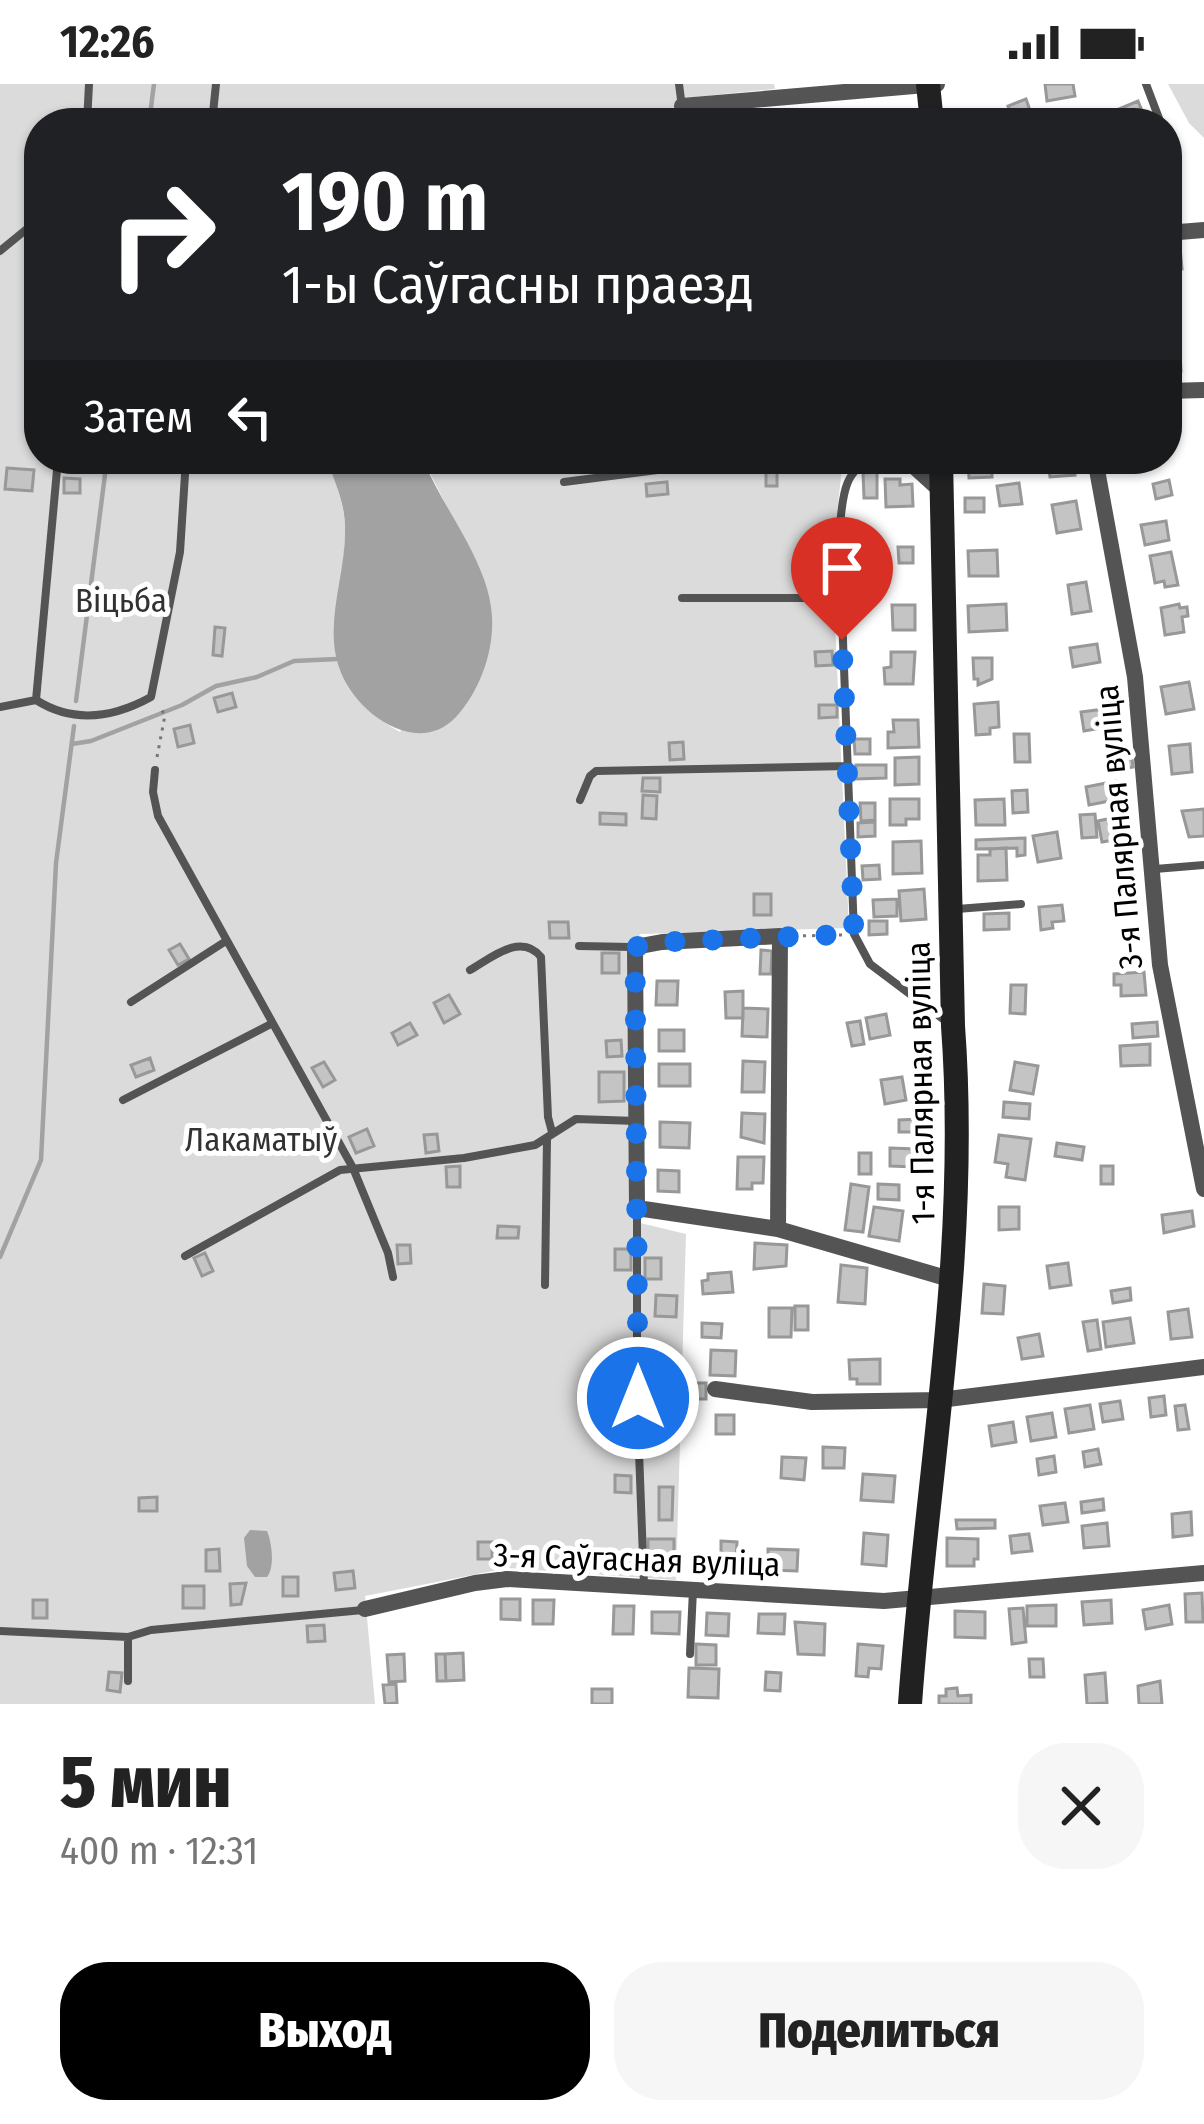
<!DOCTYPE html>
<html lang="ru">
<meta charset="utf-8">
<style>
:root{--surface:#fff;--page:#f6f6f6;--text:#222;--muted:#767676;--accent:#000}
body{margin:0;font-family:"Fira Sans Condensed",sans-serif;background:var(--page);color:var(--text);height:100vh;display:flex;flex-direction:column;font-size:45px;white-space:nowrap}
*{box-sizing:border-box;margin:0}
p{font-size:39px;color:var(--muted)}
.icon{flex:none;width:66px;height:66px;fill:none;stroke:currentColor;stroke-width:2;stroke-linecap:round;stroke-linejoin:round}
.map{position:relative;height:1620px;overflow:hidden}
.details{display:flex;flex-direction:column;background:var(--surface);flex:1}
.details>*{flex:none}
.banner{position:absolute;left:24px;top:24px;width:1158px;height:366px;border-radius:48px;box-shadow:0 3px 9px #0004;background:#202124;color:#fff;overflow:hidden}
.pin{position:absolute;display:grid;place-items:center;width:102px;height:102px;color:#fff;margin:-123px -51px;border-radius:50% 50% 50% 0;rotate:-45deg;box-shadow:0 0 12px #0007}
.pin .icon{rotate:45deg}
.me{position:absolute;width:132px;margin:-66px;rotate:0deg;stroke-linejoin:round;filter:drop-shadow(0 0 9px #0008)}
.turn{display:flex;align-items:center;gap:42px;height:252px;padding:0 60px;font-size:54px}
.turn .icon{width:156px;height:156px;stroke-width:2.5}
.turn b{display:block;font-size:84px;line-height:102px}
.then{display:flex;align-items:center;height:114px;padding:0 60px;background:#0003;gap:24px;font-size:45px}
.round{display:grid;place-items:center;flex:none;width:126px;height:126px;border-radius:48px;background:var(--page)}
.overview{display:flex;align-items:center;justify-content:space-between;height:204px;padding:0 60px}
h1{font-size:72px;font-weight:800;line-height:90px}
.button{display:flex;gap:24px;margin-top:auto;padding:24px 60px}
.button a{flex:1;height:138px;border-radius:48px;background:var(--accent);color:#fff;font-size:48px;font-weight:800;line-height:138px;text-align:center}
.button a+a{background:var(--page);color:var(--text)}
.status{display:flex;justify-content:space-between;align-items:center;height:84px;padding:0 60px;background:var(--surface);direction:ltr}
.status svg{height:33px;fill:currentColor}
.map>svg:first-child{display:block}
.green{fill:#dbdbdb}
.water{fill:#a2a2a2}
.lines{fill:none;stroke-linecap:round;stroke-linejoin:round}
.stream{stroke:#a2a2a2;stroke-width:4.5}
.building{fill:#c4c4c4;stroke:#989898;stroke-width:3}
.path{stroke:#767676;stroke-width:3;stroke-dasharray:3 6;stroke-linecap:butt}
.lane{stroke:#545454;stroke-width:8}
.street{stroke:#545454;stroke-width:16}
.secondary{stroke:#212121;stroke-width:24}
.route{stroke:#1a73e8;stroke-width:21;stroke-dasharray:0 37.8}
.labels{text-anchor:middle;stroke-width:10;stroke-linejoin:round;paint-order:stroke}
.park-label{font-size:33px;fill:#323232;stroke:#fff}
.street-label{font-size:33px;fill:#000;stroke:#fff}
</style>
<div class="status"><b>12:26</b><svg viewBox="0 0 49 12"><path d="M0 12V9h3v3zM5 12V6h3v6zM10 12V3h3v9zM15 12V0h3v12zM26 1h20v11H26zM47 4h2v5h-2z"/></svg></div>
<div class="map">
<svg width="1204" height="1620" viewBox="0 0 1204 1620">
<rect width="100%" height="100%" fill="#fff"/>
<path class="green" d="M0,0H774L775,5L685,14L681,39H39V375H327C336,401 345,420 345,448C344,537 301,591 400,648L480,489L423,375H843L832,475L849,844L640,850L629,871L636,1138L686,1150L676,1496L508,1484L365,1512L375,1620H0Z
M1168,0H1204V54L1189,39Z"/>
<path class="water" d="M327,375H423C442,424 490,479 492,533C494,567 480,607 456,633C417,674 357,629 341,589C322,542 346,493 345,445C345,418 335,400 327,375Z
M250,1446L267,1447C272,1459 275,1483 267,1493H255L247,1482L244,1454Z"/>
<g class="lines">
<path class="stream" d="M149,39L154,0
M76,617L107,375
M72,660L91,657L182,621L216,602L257,593L294,577L337,575
M0,1173L41,1076L56,779L74,642"/>
</g>
<path class="building" d="M1045,0H1073L1075,12L1047,17Z
M1026,15L1032,32L1013,36L1008,22Z
M1138,17L1147,39H1119L1114,27Z
M783,29L784,39H759V30Z
M748,31L749,39H713L712,34Z
M1180,163L1182,185L1167,187V164Z
M1167,270H1180L1181,287H1167Z
M766,375H777V402H766Z
M968,375H991L992,393L969,394Z
M1074,376L1075,391L1050,393L1048,378Z
M7,384L34,386L32,407L5,405Z
M877,388V414H864L863,389Z
M64,394L80,395V409H64Z
M885,395H900V401L912,400L913,422L886,423Z
M1169,396L1172,411L1156,415L1153,400Z
M667,398L668,410L647,412L646,400Z
M1019,399L1022,420L1000,422L997,402Z
M965,414H984V428H965Z
M1076,417L1081,445L1057,449L1052,421Z
M1166,437L1169,456L1145,461L1141,441Z
M898,463H913V479H899Z
M997,466L998,492H969L968,467Z
M1171,468L1178,501L1165,503L1164,497L1155,499L1150,472Z
M818,478H828V501H814Z
M1086,498L1091,527L1072,530L1068,501Z
M1006,520L1007,546L969,548L968,522Z
M1179,520L1180,524L1187,523L1188,532L1182,533L1184,548L1165,551L1161,524Z
M892,521H915V546H893Z
M215,543L225,544L222,572L213,571Z
M1097,560L1100,578L1073,583L1070,564Z
M832,567L833,581L816,582L815,568Z
M891,568H915L913,600H885L884,584L891,583Z
M973,574H992V595L978,601V595H974Z
M1189,598L1194,625L1166,630L1161,603Z
M232,609L236,623L218,628L214,614Z
M998,618L999,643L990,644V650L976,651L974,620Z
M819,621H837V633L819,634Z
M1111,624L1113,642L1084,647L1081,628Z
M893,636H918L919,663L888,664V648H894Z
M190,641L194,659L178,663L174,645Z
M1014,650H1029L1030,678H1015Z
M854,655H870V670H855Z
M683,658L684,675L670,676L669,659Z
M1190,660L1192,688L1172,690L1169,662Z
M1131,666L1133,683L1115,686L1112,669Z
M919,673V700L895,701V674Z
M856,681H886V694L856,695Z
M643,694H660V708L642,707Z
M1116,697L1120,715L1089,721L1086,703Z
M1027,706L1028,728L1013,729L1012,707Z
M643,711L657,712L656,735L642,734Z
M890,715H919V735H906V741H890Z
M1004,715L1005,741H976L975,716Z
M860,719H875V736L861,737Z
M1204,725V752L1189,753L1182,727Z
M600,729L626,730V741L600,740Z
M1095,730L1097,753L1082,754L1080,731Z
M1116,733L1120,755L1102,758L1098,737Z
M875,738V752L858,753V739Z
M1057,748L1061,774L1038,778L1033,752Z
M1025,754V771L1017,772V764L976,765V756Z
M921,757L922,789L893,790V758Z
M1006,764L1007,796L978,797V771H990V765Z
M879,781L880,795L863,796L862,782Z
M924,805L926,835L901,837L899,807Z
M754,810H771V831H754Z
M897,815V832L874,833L873,816Z
M1062,821L1064,837L1052,838L1053,844L1041,846L1039,823Z
M1009,829V845L984,846V830Z
M869,837H887V850L869,851Z
M549,838H568L569,854H550Z
M180,860L189,875L178,881L169,866Z
M761,866L772,867L771,890H760Z
M602,869H619V889H602Z
M1144,888L1146,911L1121,912V901H1114V890Z
M657,897H678L677,921H656Z
M1011,901H1026L1025,930L1010,929Z
M743,907V934H726L725,908Z
M449,911L460,930L444,939L434,919Z
M743,924L768,925L767,953L742,952Z
M886,930L890,951L870,955L866,934Z
M860,937L864,960L852,962L847,939Z
M1157,938L1158,952L1133,954L1132,940Z
M410,939L417,951L398,961L392,949Z
M659,946H684V967H659Z
M621,956L622,972L607,973L606,957Z
M1150,960V981L1121,982L1120,962Z
M150,974L154,986L136,993L131,981Z
M743,977L765,978L764,1008H742Z
M324,978L335,996L323,1003L312,984Z
M1015,978L1038,982L1033,1010L1010,1006Z
M659,980H690V1002H659Z
M599,988H624V1017L599,1018Z
M902,993L906,1016L885,1020L881,996Z
M1004,1018L1030,1020L1029,1035L1003,1033Z
M742,1029L765,1030L764,1059L741,1053Z
M920,1035V1048H899V1036Z
M660,1038L690,1039L689,1064L660,1063Z
M367,1045L374,1062L356,1069L349,1053Z
M437,1050L439,1067L426,1069L424,1051Z
M999,1051L1031,1055L1025,1096L1006,1093L1008,1080L995,1078Z
M1057,1059L1084,1063L1082,1076L1055,1072Z
M890,1064L916,1065L915,1083L890,1082Z
M859,1069H871V1090H859Z
M738,1073H764L763,1099H752V1105H737Z
M460,1082V1103H447L446,1083Z
M1101,1082H1113V1100H1101Z
M658,1086L679,1087V1108L658,1107Z
M851,1100L869,1103L863,1148L845,1146Z
M878,1100L899,1101V1116L878,1115Z
M874,1123L903,1127L899,1157L869,1152Z
M999,1123H1019V1145L999,1146Z
M1192,1127L1194,1142L1164,1149L1162,1131Z
M498,1142L519,1143L518,1154H497Z
M755,1159L787,1161L786,1182L754,1185Z
M397,1161H410L411,1179L398,1180Z
M615,1165H631V1186H615Z
M205,1169L213,1187L202,1192L194,1174Z
M645,1174H661V1195H645Z
M1068,1179L1071,1201L1050,1204L1047,1182Z
M841,1181L867,1184L865,1220L838,1218Z
M731,1188L733,1208L703,1210L702,1197L708,1196V1190Z
M984,1200L1005,1202L1003,1230L982,1229Z
M1130,1204L1131,1216L1113,1219L1111,1207Z
M656,1211L677,1212L676,1233L655,1232Z
M795,1222H808V1246H795Z
M769,1224H792L791,1253H769Z
M1188,1225L1192,1253L1171,1255L1168,1228Z
M1130,1234L1134,1259L1106,1263L1103,1238Z
M1097,1236L1101,1265L1088,1267L1083,1238Z
M702,1239L722,1240L721,1254L702,1253Z
M1039,1250L1043,1272L1022,1275L1018,1254Z
M711,1266L736,1267L735,1292L710,1291Z
M880,1275V1300H857V1295H850L849,1276Z
M607,1284H630V1307H607Z
M651,1284H670V1299H651Z
M687,1299H706V1315H687Z
M1164,1312L1166,1331L1151,1333L1149,1314Z
M1120,1317L1123,1335L1103,1338L1100,1320Z
M1090,1321L1094,1345L1069,1349L1065,1325Z
M1185,1321L1189,1345L1178,1346L1175,1322Z
M1052,1329L1056,1353L1031,1357L1027,1333Z
M716,1331H734V1350H716Z
M1013,1338L1016,1358L992,1362L989,1342Z
M823,1363L845,1364L844,1384H823Z
M1098,1365L1101,1380L1085,1383L1083,1368Z
M1054,1372L1056,1388L1039,1391L1037,1375Z
M782,1373L806,1374L804,1396L781,1394Z
M863,1390L895,1392L893,1418L861,1416Z
M615,1391L631,1392V1409L615,1408Z
M659,1403H673L672,1436H659Z
M157,1413V1427H139V1414Z
M1103,1415L1104,1426L1082,1429L1081,1418Z
M1065,1419L1068,1438L1043,1441L1040,1422Z
M1191,1428L1192,1451L1173,1453L1172,1430Z
M956,1436H995V1444L957,1445Z
M1107,1439L1109,1462L1084,1464L1082,1442Z
M864,1449L888,1451L886,1482L862,1480Z
M1029,1450L1032,1467L1012,1469L1010,1452Z
M947,1454L978,1455V1475H974V1482H947Z
M648,1455H674V1479H665V1487H648Z
M721,1457L737,1458L736,1476H721Z
M478,1458H492V1475H478Z
M219,1465L220,1487H206V1466Z
M768,1465L798,1466L797,1487L768,1486Z
M353,1487L355,1504L336,1506L334,1489Z
M283,1493H298V1512H283Z
M246,1499L241,1520L231,1521L230,1500Z
M183,1502H204V1524H183Z
M1202,1509L1203,1538H1186L1185,1510Z
M501,1515H520V1536L501,1535Z
M33,1516H47V1534H33Z
M533,1516H554L553,1540H533Z
M1111,1516L1112,1539L1084,1541L1082,1518Z
M1056,1521V1542H1027V1522Z
M1169,1521L1172,1540L1146,1545L1143,1526Z
M614,1522H634L633,1550H613Z
M1023,1524L1026,1558L1012,1560L1009,1525Z
M955,1527L985,1528V1554L955,1553Z
M652,1528H680L679,1550L652,1549Z
M707,1529L729,1530L728,1552L706,1551Z
M759,1530H785L784,1550L758,1549Z
M795,1538L825,1540L824,1571L798,1570Z
M324,1541L325,1557L308,1558L307,1542Z
M696,1560L716,1561V1581H696Z
M858,1560L883,1562L881,1585L869,1584L868,1593L856,1592Z
M463,1569L464,1596L446,1597L445,1570Z
M404,1570L405,1597L389,1598L387,1571Z
M436,1570H445L446,1597H437Z
M1029,1575H1043L1044,1593H1030Z
M689,1584L719,1585L718,1614L688,1613Z
M109,1588L122,1589L120,1608L107,1606Z
M766,1588L781,1589L780,1607L765,1606Z
M1105,1589L1107,1619L1087,1620L1085,1591Z
M1160,1597L1162,1620H1139L1138,1602Z
M396,1600L397,1619L385,1620L383,1601Z
M957,1604L958,1612L971,1611V1620H939V1612H946V1605Z
M592,1605H612V1620H592Z"/>
<g class="lines">
<path class="path" d="M157,673L165,631L160,624
M794,852L845,851"/>
<path class="lane" d="M679,0L684,39
M1146,0L1160,37
M87,39L89,0
M212,39L216,0
M0,167L39,135
M874,375C840,386 843,420 839,450L854,850L870,880L947,938
M564,398L743,375
M682,514H839
M36,616L58,375
M0,623L36,616C74,640 113,634 151,613L180,468L186,375
M155,686L153,708L158,732L353,1084L388,1169L393,1193
M580,716L590,692L596,687L849,682
M1155,785L1204,781
M957,825L1021,820
M579,862L632,863
M470,886C491,874 521,848 541,873L548,1033L552,1048
M131,918L226,857
M123,1016L271,940
M637,1126V1314L644,1501
M185,1172L340,1086L464,1074L535,1061L576,1035L637,1037
M545,1201L547,1055
M0,1547L128,1553L151,1546L363,1526
M128,1553V1597
M690,1570L693,1506"/>
<path class="street" d="M682,22L937,0
M1167,149L1204,146
M1167,307L1204,306
M906,375L940,406
M1095,375L1135,593L1160,881L1204,1105
M778,1145L780,852L662,858L635,863L637,1124L778,1145L953,1196
M715,1305L812,1318L940,1316L1204,1283
M365,1525L475,1499L507,1495L884,1517L1204,1489"/>
<path class="secondary" d="M928,0L932,39
M910,1620C926,1394 970,1169 953,942L941,375"/>
</g>
<g class="lines">
<path class="route" d="M638,1314L635,863L662,858L854,850L842,556"/>
</g>
<g class="labels">
<g class="park-label">
<text x="121" y="528">Віцьба</text>
<text x="261" y="1067">Лакаматыў</text>
</g>
<g class="street-label">
<text transform="translate(1118 743) rotate(-95)" y="12">3-я Палярная вуліца</text>
<text transform="translate(920 999) rotate(-91)" y="12">1-я Палярная вуліца</text>
<text transform="translate(637 1475) rotate(2)" y="12">3-я Саўгасная вуліца</text>
</g>
</g>
</svg>
<div class="pin" style="left:842px;top:556px;background:#d93025"><svg class="icon" aria-label="arrive" viewBox="0 0 24 24"><path d="M6 21V4h12l-3 4 3 4H6"/></svg></div>
<svg class="me" style="left:638px;top:1314px" viewBox="-20 -20 40 40"><circle r="17" fill="#1a73e8" stroke="#fff" stroke-width="3"/><path d="M0-11L8 9 0 5-8 9z" fill="#fff"/></svg>
<div class="banner">
<div class="turn"><svg class="icon" aria-label="right" viewBox="0 0 24 24"><path d="M7 20v-9h11M14 6l5 5-5 5"/></svg><div><b>190 m</b>1-ы Саўгасны праезд</div></div>
<div class="then">Затем<svg class="icon" aria-label="left" viewBox="0 0 24 24"><path d="M17 20v-9H6M10 6l-5 5 5 5"/></svg></div>
</div>
</div>
<section class="details">
<div class="overview"><div><h1>5 мин</h1><p>400 m · 12:31</p></div><a class="round"><svg class="icon" aria-label="close" viewBox="0 0 24 24"><path d="M6 6l12 12M18 6L6 18"/></svg></a></div>
<div class="button"><a>Выход</a><a>Поделиться</a></div>
</section>
